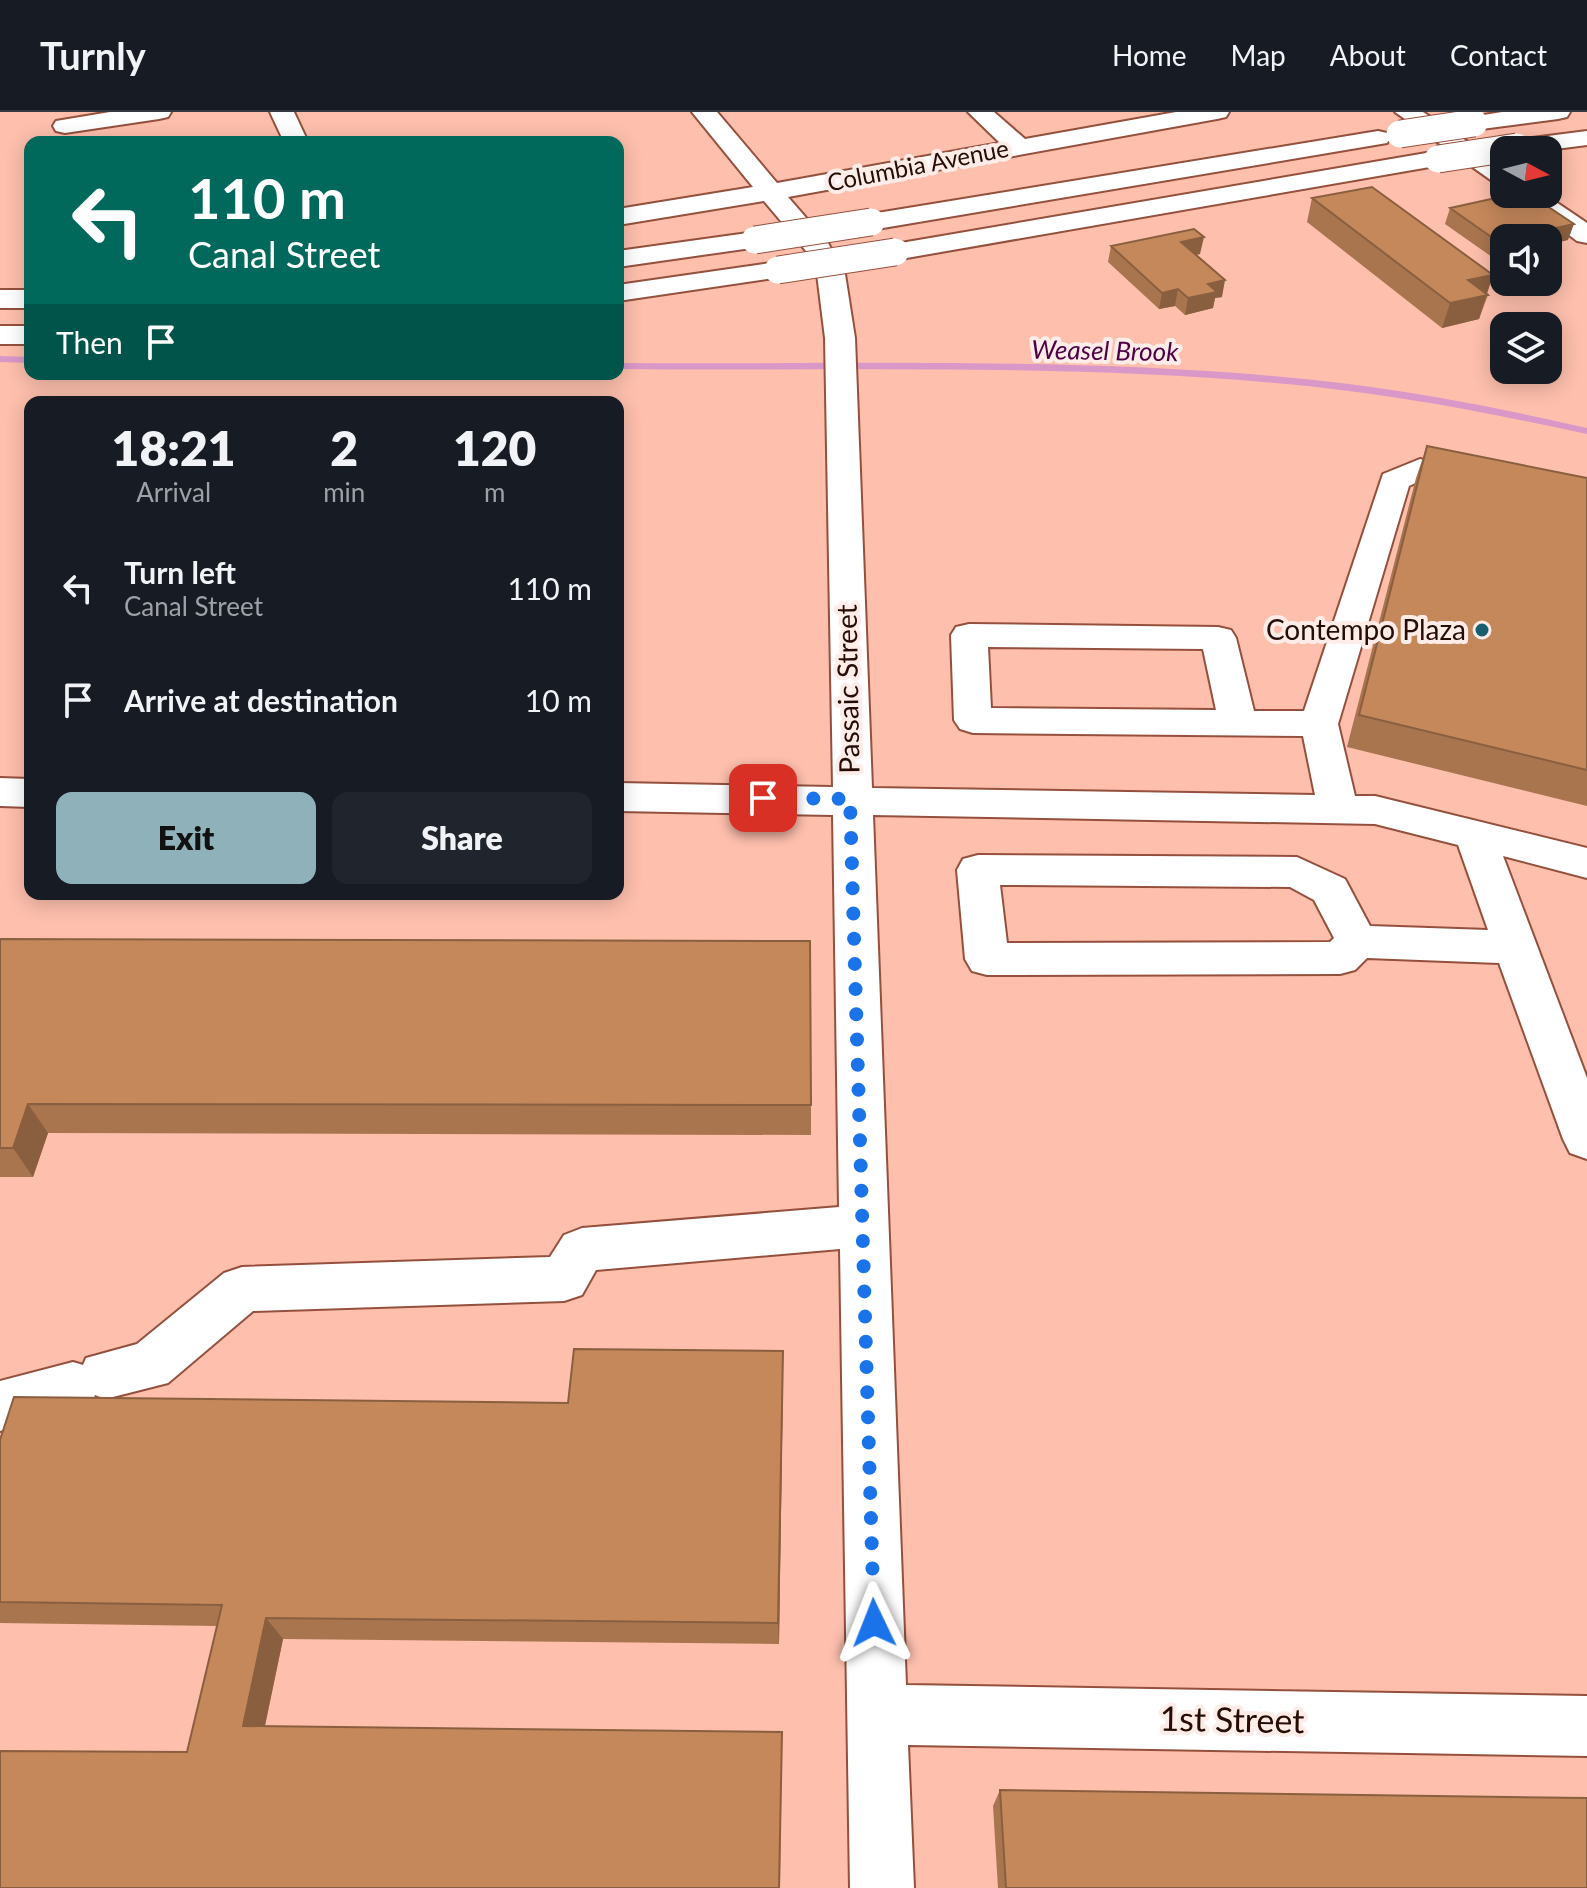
<!DOCTYPE html>
<style>
:root{--surface:#171b24;--page:#20242c;--text:#f1f3f6;--muted:#9ea1a6;--line:#363941;--accent:#8fb1ba}
body{margin:0;font-family:Lato,sans-serif;background:var(--page);color:var(--text);height:100vh;display:flex;flex-direction:column;font-size:30px;white-space:nowrap}
*{box-sizing:border-box;margin:0}
p{font-size:26px;color:var(--muted)}
.icon{flex:none;width:44px;height:44px;fill:none;stroke:currentColor;stroke-width:2;stroke-linecap:round;stroke-linejoin:round}
.map{position:relative;flex:1;overflow:hidden}
.sheet{position:absolute;left:24px;top:284px;width:600px;height:504px;display:flex;flex-direction:column;background:var(--surface);border-radius:16px;box-shadow:0 4px 20px #0003}
.sheet>*{flex:none}
.top-card{position:absolute;left:24px;top:24px;width:600px;height:244px;border-radius:16px;box-shadow:0 4px 20px #0003;background:#00695c;color:#fff;overflow:hidden}
.needle{width:52px;rotate:97deg}
.buttons{position:absolute;left:1490px;top:24px;display:grid;gap:16px}
.buttons a{display:grid;place-items:center;width:72px;height:72px;border-radius:16px;background:var(--surface);box-shadow:0 4px 20px #0003;font-size:40px}
.pin{position:absolute;display:grid;place-items:center;width:68px;height:68px;color:#fff;margin:-34px;border-radius:16px;box-shadow:0 4px 12px #0006}
.me{position:absolute;width:88px;margin:-44px;rotate:358deg;stroke-linejoin:round;filter:drop-shadow(0 0 6px #0008)}
.turn{display:flex;align-items:center;gap:28px;height:168px;padding:0 32px;font-size:36px}
.turn .icon{width:104px;height:104px;stroke-width:2.5}
.turn b{display:block;font-size:56px;line-height:68px}
.then{display:flex;align-items:center;height:76px;padding:0 32px;background:#0003;gap:16px;font-size:30px}
.eta{display:flex;justify-content:space-evenly;align-items:center;height:136px;text-align:center}
.eta b{font-size:48px;font-weight:800;line-height:56px}
.button{display:flex;gap:16px;margin-top:auto;padding:16px 32px}
.button a{flex:1;height:92px;border-radius:16px;background:var(--accent);color:#111;font-size:32px;font-weight:800;line-height:92px;text-align:center}
.button a+a{background:var(--page);color:var(--text)}
ul{padding:0;list-style:none}
li{display:flex;align-items:center;gap:24px;height:112px;padding:0 32px}
li div{flex:1}
li b{display:block;font-size:30px}
li em{font-style:normal}
header{display:flex;align-items:center;gap:48px;box-sizing:border-box;height:112px;padding:0 40px;background:var(--surface);border-bottom:2px solid var(--line)}
header strong{font-size:38px}
nav{display:flex;gap:44px;margin-inline-start:auto;font-size:28px}
.map>svg:first-child{display:block}
.lines{fill:none;stroke-linecap:round;stroke-linejoin:round}
.stream{fill:#da98c9;fill-rule:evenodd}
.minor-casing{stroke:#94503d;stroke-width:4}
.highway-casing{stroke:#94503d;stroke-width:4}
.minor{fill:#fff;fill-rule:evenodd}
.highway{fill:#fff;fill-rule:evenodd}
.highway-bridge-casing{stroke:#94503d;stroke-width:29;stroke-linecap:butt}
.highway-bridge{stroke:#fff;stroke-width:27}
.wall{fill:#a9754e}
.shaded-wall{fill:#8a5f40}
.building{fill:#c5885b;stroke:#8a5f40;stroke-width:2}
.route{stroke:#1a73e8;stroke-width:14;stroke-dasharray:0 25.2}
.poi-dot{fill:#186070;stroke:#fdece8;stroke-width:3}
.labels{text-anchor:middle;stroke-width:8;stroke-linejoin:round;paint-order:stroke}
.far-street-label{font-size:24px;fill:#270c05;stroke:#fdece8}
.far-water-label{font-size:26px;font-style:italic;fill:#500044;stroke:#fdece8}
.poi-label{font-size:28px;fill:#270c05;stroke:#fdece8;text-anchor:end}
.street-label{font-size:28px;fill:#270c05;stroke:#fdece8}
.near-street-label{font-size:34px;fill:#270c05;stroke:#fdece8}
</style>
<header>
<strong>Turnly</strong>
<nav><a>Home</a><a>Map</a><a>About</a><a>Contact</a></nav>
</header>
<div class="map">
<svg width="1587" height="1776" viewBox="0 0 1587 1776">
<rect width="100%" height="100%" fill="#febfad"/>
<g class="lines">
<path class="stream" d="M0,244L30,245V251L0,250Z
M618,251C861,253 1107,243 1349,272C1429,282 1508,298 1587,316V322C1508,305 1429,289 1349,279C1107,249 861,260 618,257Z"/>
<defs>
<path id="minor" d="M110,0H171L168,5L159,7L65,21L56,19L53,14L56,9Z
M270,0H294L308,30H284Z
M692,0H717L777,71L1000,31L968,0H994L1025,27L1176,0H1229L1226,5L1217,7L788,85L828,131L845,162L855,226L872,676L1315,683L1303,624L973,621L960,617L954,608L951,523L956,515L969,512L1218,515L1231,518L1236,526L1254,599H1304L1383,362L1420,347L1587,383V403L1424,367L1409,374L1338,612L1355,684H1375L1587,736V766L1503,744L1587,966V1047L1570,1041L1563,1027L1499,851L1367,846L1355,858L1340,862L987,863L972,859L965,847L957,758L963,747L978,743L1297,745L1345,767L1370,814L1488,818L1458,733L1375,712L873,703L906,1573L1587,1584V1644L908,1633L914,1776H850L840,1137L596,1158L582,1183L564,1189L253,1199L168,1271L105,1287L95,1283L92,1291L0,1319V1269L73,1250L83,1253L86,1246L137,1232L224,1161L242,1155L550,1145L564,1123L582,1116L839,1095L833,703L618,699V671L833,675L825,226L817,162L806,139L764,89L618,113V97L753,75ZM988,535L1203,537L1216,598L991,596ZM1000,773L1290,775L1314,788L1334,826L1330,830L1007,831Z
M1395,0H1423L1504,54V74L1495,71Z
M1514,82H1544L1587,111V131L1577,129Z
M0,666L30,667V695L0,694Z"/>
<path id="highway" d="M1502,0H1570L1567,5L1558,7L1474,18L1465,16L1462,11L1465,6Z
M1378,19L1387,21L1390,26L1387,31L871,118L862,116L858,110L862,104L871,102Z
M1587,19V33L1548,38H1507L1505,35L1508,30L1517,28Z
M1438,39L1447,42L1451,47L1447,52L895,148L885,146L881,140L885,134L895,132Z
M755,120L765,122L769,128L765,134L618,155V139Z
M778,150L788,152L792,158L788,164L618,189V173Z
M0,178H30V196H0Z
M0,214H30V232H0Z"/>
</defs>
<use href="#minor" class="minor-casing"/>
<use href="#highway" class="highway-casing"/>
<use href="#minor" class="minor"/>
<use href="#highway" class="highway"/>
<defs>
<path id="highway-bridge" d="M1400,22L1474,11
M1438,47L1517,35
M755,128L871,110
M778,158L895,140"/>
</defs>
<use href="#highway-bridge" class="highway-bridge-casing"/>
<use href="#highway-bridge" class="highway-bridge"/>
</g>
<path class="wall" d="M1312,86L1486,182L1488,183L1479,207L1442,216L1307,110Z
M1450,96L1568,128L1504,126V143L1492,145L1445,112Z
M1111,134L1200,142L1196,143L1222,185L1215,186L1213,196L1185,203L1175,194L1159,197L1108,150Z
M1427,334L1587,366V694L1347,635L1416,366Z
M0,827L811,993V1023L48,1021L33,1065H0Z
M783,1265L779,1532L283,1527L265,1614L782,1620L780,1776H0L187,1640L217,1514L0,1511V1328L568,1291Z
M1000,1678L1587,1776H998L993,1694Z"/>
<path class="shaded-wall" d="M1574,112L1568,128L1548,133V126H1510Z
M1204,125L1200,142L1178,146L1181,130Z
M1504,127V143L1492,145L1497,129Z
M1493,163L1479,207L1442,216L1450,191L1468,168Z
M1225,168L1222,185L1215,186L1213,196L1185,203L1188,186L1208,172Z
M1178,177L1175,194L1159,197L1162,181Z
M28,992L48,1021L33,1065L13,1036Z
M783,1239V1265L779,1532L778,1511Z
M266,1506L283,1527L261,1632L243,1614Z"/>
<path class="building" d="M1372,75L1493,163L1468,168L1488,183L1450,191L1312,86Z
M1514,82H1529L1574,112L1510,126H1504V127L1497,129L1450,96Z
M1194,117L1204,125L1181,130L1225,168L1208,172L1217,180L1188,186L1178,177L1162,181L1111,134Z
M1427,334L1587,366V658L1359,603Z
M0,827L810,829L811,993L28,992L13,1036H0Z
M574,1237L783,1239L778,1511L266,1506L243,1614L782,1620L779,1776H0V1639L187,1640L222,1493L0,1490V1328L14,1285L568,1291Z
M1000,1678L1587,1686V1776H1006Z"/>
<g class="lines">
<path class="route" d="M763,686L850,687L874,1511"/>
</g>
<circle class="poi-dot" cx="1482" cy="518" r="8"/>
<g class="labels">
<g class="far-street-label">
<text transform="translate(918 54) rotate(-11)" y="8">Columbia Avenue</text>
</g>
<g class="far-water-label">
<text transform="translate(1105 239) rotate(1)" y="9">Weasel Brook</text>
</g>
<g class="poi-label">
<text x="1466" y="528">Contempo Plaza</text>
</g>
<g class="street-label">
<text transform="translate(848 577) rotate(-91)" y="10">Passaic Street</text>
</g>
<g class="near-street-label">
<text transform="translate(1232 1608) rotate(1)" y="12">1st Street</text>
</g>
</g>
</svg>
<div class="buttons">
<a><svg class="needle" viewBox="-14 -14 28 28"><path d="M0-13l5 13h-10z" fill="#e53935"/><path d="M0 13l5-13h-10z" fill="#9ea1a6"/></svg></a>
<a><svg class="icon" aria-label="sound" viewBox="0 0 24 24"><path d="M4 9h4l5-4v14l-5-4H4zM17 9q2 3 0 6"/></svg></a>
<a><svg class="icon" aria-label="layers" viewBox="0 0 24 24"><path d="M12 4l9 5-9 5-9-5zM3 14l9 5 9-5"/></svg></a>
</div>
<div class="pin" style="left:763px;top:686px;background:#d93025"><svg class="icon" aria-label="arrive" viewBox="0 0 24 24"><path d="M6 21V4h12l-3 4 3 4H6"/></svg></div>
<svg class="me" style="left:874px;top:1511px" viewBox="-20 -20 40 40"><path d="M0-17L14 15 0 8-14 15z" fill="#1a73e8" stroke="#fff" stroke-width="4"/></svg>
<div class="top-card">
<div class="turn"><svg class="icon" aria-label="left" viewBox="0 0 24 24"><path d="M17 20v-9H6M10 6l-5 5 5 5"/></svg><div><b>110 m</b>Canal Street</div></div>
<div class="then">Then<svg class="icon" aria-label="arrive" viewBox="0 0 24 24"><path d="M6 21V4h12l-3 4 3 4H6"/></svg></div>
</div>
<section class="sheet">
<div class="eta">
<div><b>18:21</b><p>Arrival</p></div>
<div><b>2</b><p>min</p></div>
<div><b>120</b><p>m</p></div>
</div>
<ul>
<li><svg class="icon" aria-label="left" viewBox="0 0 24 24"><path d="M17 20v-9H6M10 6l-5 5 5 5"/></svg><div><b>Turn left</b><p>Canal Street</p></div><em>110 m</em></li>
<li><svg class="icon" aria-label="arrive" viewBox="0 0 24 24"><path d="M6 21V4h12l-3 4 3 4H6"/></svg><div><b>Arrive at destination</b></div><em>10 m</em></li>
</ul>
<div class="button"><a>Exit</a><a>Share</a></div>
</section>
</div>
